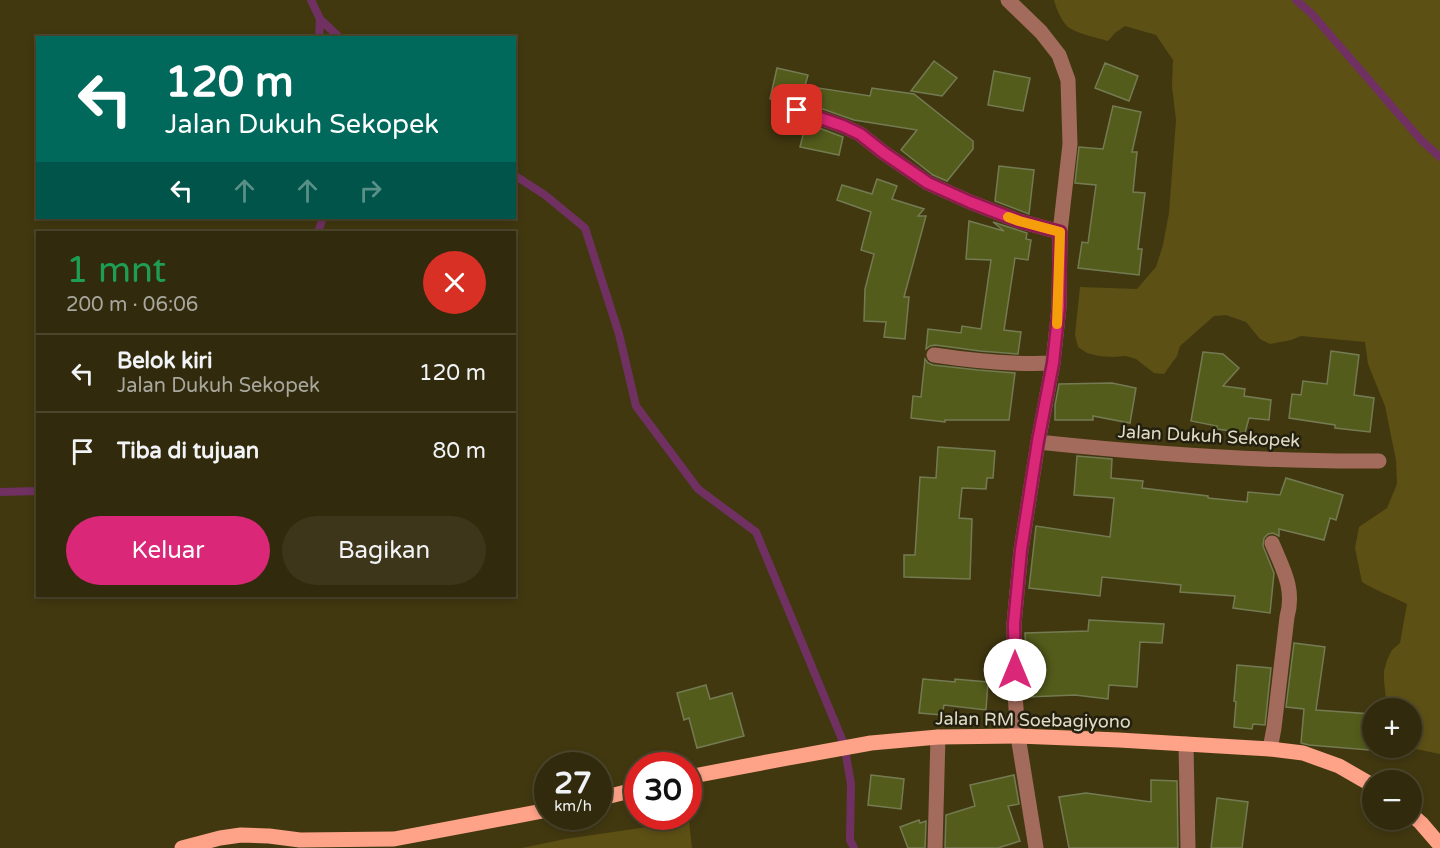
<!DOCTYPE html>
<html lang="id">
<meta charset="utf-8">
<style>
:root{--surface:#312a0c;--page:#3d361a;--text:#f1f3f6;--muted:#a8a79d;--line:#4c462d;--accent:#db2777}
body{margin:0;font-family:"Varela Round",sans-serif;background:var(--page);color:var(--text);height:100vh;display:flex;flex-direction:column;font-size:22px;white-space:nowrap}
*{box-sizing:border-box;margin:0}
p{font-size:20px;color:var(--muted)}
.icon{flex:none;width:33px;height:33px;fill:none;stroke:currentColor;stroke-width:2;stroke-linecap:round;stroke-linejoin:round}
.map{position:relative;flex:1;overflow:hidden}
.drawer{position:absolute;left:36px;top:231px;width:480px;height:366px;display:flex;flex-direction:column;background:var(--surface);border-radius:0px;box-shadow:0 3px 9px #0003,0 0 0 2px var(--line)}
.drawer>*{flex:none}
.hud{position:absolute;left:36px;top:36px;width:480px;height:183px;border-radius:0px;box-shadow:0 3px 9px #0003,0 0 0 2px var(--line);background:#00695c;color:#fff;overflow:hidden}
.controls{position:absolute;left:1362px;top:698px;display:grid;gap:12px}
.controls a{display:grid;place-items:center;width:60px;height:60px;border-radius:50%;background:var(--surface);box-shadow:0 3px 9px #0003,0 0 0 2px var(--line);font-size:30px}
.speed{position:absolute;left:534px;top:752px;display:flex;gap:12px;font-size:30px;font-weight:700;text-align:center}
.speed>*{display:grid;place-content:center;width:78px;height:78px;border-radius:50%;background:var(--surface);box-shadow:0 3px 9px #0003,0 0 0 2px var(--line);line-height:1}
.speed small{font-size:15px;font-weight:400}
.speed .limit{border:9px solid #d22;background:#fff;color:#111}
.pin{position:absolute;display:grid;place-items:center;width:51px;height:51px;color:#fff;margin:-26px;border-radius:12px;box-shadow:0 3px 9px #0006}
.me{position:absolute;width:66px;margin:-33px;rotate:0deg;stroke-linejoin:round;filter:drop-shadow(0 0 4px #0008)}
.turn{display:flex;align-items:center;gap:21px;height:126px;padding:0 30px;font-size:27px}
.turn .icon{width:78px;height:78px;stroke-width:2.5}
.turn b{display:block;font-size:42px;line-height:51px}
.lanes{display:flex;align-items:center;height:57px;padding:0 30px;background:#0003;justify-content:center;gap:30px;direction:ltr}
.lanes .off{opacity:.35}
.round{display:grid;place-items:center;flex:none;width:63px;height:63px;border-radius:32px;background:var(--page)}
.headline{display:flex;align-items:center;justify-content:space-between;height:102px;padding:0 30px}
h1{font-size:36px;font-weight:600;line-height:45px;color:#1e9e55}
.button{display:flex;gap:12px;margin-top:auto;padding:12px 30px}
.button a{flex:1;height:69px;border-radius:36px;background:var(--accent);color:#fff;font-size:24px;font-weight:600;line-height:69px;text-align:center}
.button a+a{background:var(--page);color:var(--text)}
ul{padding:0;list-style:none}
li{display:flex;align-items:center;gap:18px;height:78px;padding:0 30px;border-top:2px solid var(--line)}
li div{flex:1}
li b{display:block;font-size:22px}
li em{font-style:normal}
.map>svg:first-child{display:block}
.green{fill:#5d5015}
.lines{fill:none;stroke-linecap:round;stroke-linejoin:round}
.stream{stroke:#703162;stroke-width:8}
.building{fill:#535c1b;stroke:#747b53;stroke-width:1.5}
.minor{stroke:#a36b5b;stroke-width:15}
.major{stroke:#fea288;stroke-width:15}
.route-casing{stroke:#8e194d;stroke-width:15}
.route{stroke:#db2777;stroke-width:10}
.slow{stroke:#f59e0b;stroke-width:10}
.labels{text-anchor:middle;stroke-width:5;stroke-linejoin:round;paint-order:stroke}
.street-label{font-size:18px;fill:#e0dbc5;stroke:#24200f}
</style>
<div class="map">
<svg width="1440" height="848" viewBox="0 0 1440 848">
<rect width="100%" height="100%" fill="#413810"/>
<path class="green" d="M1054,0H1440V754L1406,747H1412V708H1387L1384,681V671L1387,660L1392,650L1400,643L1407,604C1392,596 1376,591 1362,582L1355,548L1359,527L1387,508L1397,484L1396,460L1385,406L1368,364L1365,342L1301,336L1291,340L1270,344L1260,339L1246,322L1226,315L1214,316L1180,346L1177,356L1164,374L1154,373L1136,359L1126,356L1113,357L1099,356L1087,353L1078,347L1075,335L1080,287L1137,289L1156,267L1163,245L1169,213L1176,120L1172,86L1173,60L1156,35L1125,26L1115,33L1108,41C1098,38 1074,33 1067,26C1061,20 1056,8 1054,0Z
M689,821L692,848H522L565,839Z"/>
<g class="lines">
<path class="stream" d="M311,0L320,19L340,38
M1296,0L1312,14L1421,140L1440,157
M319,38L320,19
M514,175L545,195L585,228L619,334L636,406L698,489L756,532L844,744L851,784L850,840L854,848
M318,232L323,218
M0,492L38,491"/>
</g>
<path class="building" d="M934,61L957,78L942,96L911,91Z
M1105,63L1138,76L1129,101L1095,88Z
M777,68L808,75L805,86L870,96L872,88L914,94L973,141V149L947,181L933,175L901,150L917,130L854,120L800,101H795L790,103L770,99Z
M994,71L1030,78L1023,111L988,105Z
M1113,106L1141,112L1132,152H1137L1133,192L1145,193L1138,249H1142L1139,275L1078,268L1082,242L1088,243L1096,185L1075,183L1079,147L1103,149Z
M806,123L843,137L839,155L800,147Z
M999,166L1034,170L1029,214L995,201Z
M877,179L897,186L892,199L924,209L918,216H926L904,297H909L905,339L884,337L886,322L864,321L865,289L874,254L861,250L871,212L837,200L842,185L872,194Z
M969,221L1004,231L993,222L1027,233L1026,239L1031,240L1028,260L1015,258L1004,330L1021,332L1018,354L980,351L935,345L930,346L926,349L928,329L961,333L962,326L981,329L991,260L966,259Z
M1331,351L1359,355L1354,395L1374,398L1370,432L1335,428V425L1289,418L1292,394L1301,395L1303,381L1327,384Z
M1203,352L1223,354L1239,368L1223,386L1245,389L1244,396L1271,400L1269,420L1249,418L1245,433L1217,429V426L1191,421Z
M925,359L928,363L933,365L978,370L1015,373L1009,420H945V422L911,418L913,396L921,397Z
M1112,383L1136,388L1130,423L1093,416V420H1055V405L1059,384Z
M938,447L995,451L993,478H987L986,489L962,488L959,518L972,519L970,579L904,577V555H915L920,477L936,478Z
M1077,456L1112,459L1111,478L1143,481L1142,488L1208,496V498L1247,502L1248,492L1280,495L1286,478L1343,495L1336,520L1330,518L1324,540L1279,529V536L1273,533L1268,534L1264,538L1263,546L1274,573L1270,613L1233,608L1235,596L1180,592L1181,585L1102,577L1100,596L1029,588L1036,526L1110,537L1114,498L1074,495Z
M1089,620L1164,624L1162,643L1140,642L1137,687L1109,685L1108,699L1075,695L1028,697L1025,633L1088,631Z
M1294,643L1325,647L1316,710L1372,714L1369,750L1309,745L1301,743L1304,709L1286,707Z
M1237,665L1271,668L1265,725L1253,724L1252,729L1234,727L1236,702L1234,701Z
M923,679L955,682V679L988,682L986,710L944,705L942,715L919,713Z
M706,685L710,699L732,693L744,736L697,748L689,718L684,720L677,693Z
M871,775L904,779L901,809L868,805Z
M1014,775L1019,804L1008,806L1020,841L998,848H945L946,815L975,806L970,785Z
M1151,780L1177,781L1178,848H1069L1059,797L1086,793L1151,802Z
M1217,798L1248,802L1242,848H1211Z
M919,820L920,823L926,821L925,848H908L900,827Z"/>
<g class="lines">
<path class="minor" d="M1008,0L1041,32L1059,55L1068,80L1070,144L1060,232L1059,307L1053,363L1038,442L1021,550L1014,624L1015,694L1018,736L1036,848
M797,110L843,126L860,134L884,153L928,183L970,202L1019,221L1060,232
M934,355C974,361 1013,365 1053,363
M1038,442C1151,454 1265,462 1379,461
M1186,744L1188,848
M1270,749L1274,728L1287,617C1295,589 1283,569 1272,543
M935,848L938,737"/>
<path class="major" d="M688,777L783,759L871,743L938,737L1018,736L1119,740L1270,749L1303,753L1339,766L1372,785
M598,799L638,789
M1412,815L1421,823L1440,845
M182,848L220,838L241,835L269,836L300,840L394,839L548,810"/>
</g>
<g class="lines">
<defs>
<path id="route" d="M797,110L843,126L860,134L884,153L928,183L970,202L1019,221L1060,232L1059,307L1053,363L1038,441L1021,550L1014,624L1015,670"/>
</defs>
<use href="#route" class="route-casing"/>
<use href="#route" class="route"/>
<path class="slow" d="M1008,217L1019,221L1060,232L1057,324"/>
</g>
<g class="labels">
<g class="street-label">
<text transform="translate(1209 436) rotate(3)" y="6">Jalan Dukuh Sekopek</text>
<text transform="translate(1033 720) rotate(1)" y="6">Jalan RM Soebagiyono</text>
</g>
</g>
</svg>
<div class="controls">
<a>+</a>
<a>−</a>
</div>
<div class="speed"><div>27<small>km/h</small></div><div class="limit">30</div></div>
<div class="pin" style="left:797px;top:110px;background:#d93025"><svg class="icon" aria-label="arrive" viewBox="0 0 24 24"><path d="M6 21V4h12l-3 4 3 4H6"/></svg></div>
<svg class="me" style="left:1015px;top:670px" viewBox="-20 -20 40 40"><circle r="19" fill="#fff"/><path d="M0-13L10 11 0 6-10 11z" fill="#db2777"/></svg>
<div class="hud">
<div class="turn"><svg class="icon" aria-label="left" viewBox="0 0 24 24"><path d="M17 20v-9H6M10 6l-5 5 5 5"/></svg><div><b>120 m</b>Jalan Dukuh Sekopek</div></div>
<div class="lanes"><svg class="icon" aria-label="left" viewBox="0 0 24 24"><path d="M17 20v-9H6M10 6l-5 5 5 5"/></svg><svg class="icon off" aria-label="ahead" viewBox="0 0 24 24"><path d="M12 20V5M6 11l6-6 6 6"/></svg><svg class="icon off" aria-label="ahead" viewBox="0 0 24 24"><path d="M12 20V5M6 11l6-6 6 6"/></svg><svg class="icon off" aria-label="right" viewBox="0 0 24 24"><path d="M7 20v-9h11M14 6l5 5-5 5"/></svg></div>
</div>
<section class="drawer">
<div class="headline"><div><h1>1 mnt</h1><p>200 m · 06:06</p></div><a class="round" style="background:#d93025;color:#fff"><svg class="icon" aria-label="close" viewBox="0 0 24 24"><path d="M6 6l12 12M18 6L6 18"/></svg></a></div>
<ul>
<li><svg class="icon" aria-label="left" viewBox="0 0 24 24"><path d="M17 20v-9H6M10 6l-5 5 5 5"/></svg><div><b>Belok kiri</b><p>Jalan Dukuh Sekopek</p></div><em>120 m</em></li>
<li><svg class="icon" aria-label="arrive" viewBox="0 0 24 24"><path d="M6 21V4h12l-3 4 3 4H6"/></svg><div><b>Tiba di tujuan</b></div><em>80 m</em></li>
</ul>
<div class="button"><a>Keluar</a><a>Bagikan</a></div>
</section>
</div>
